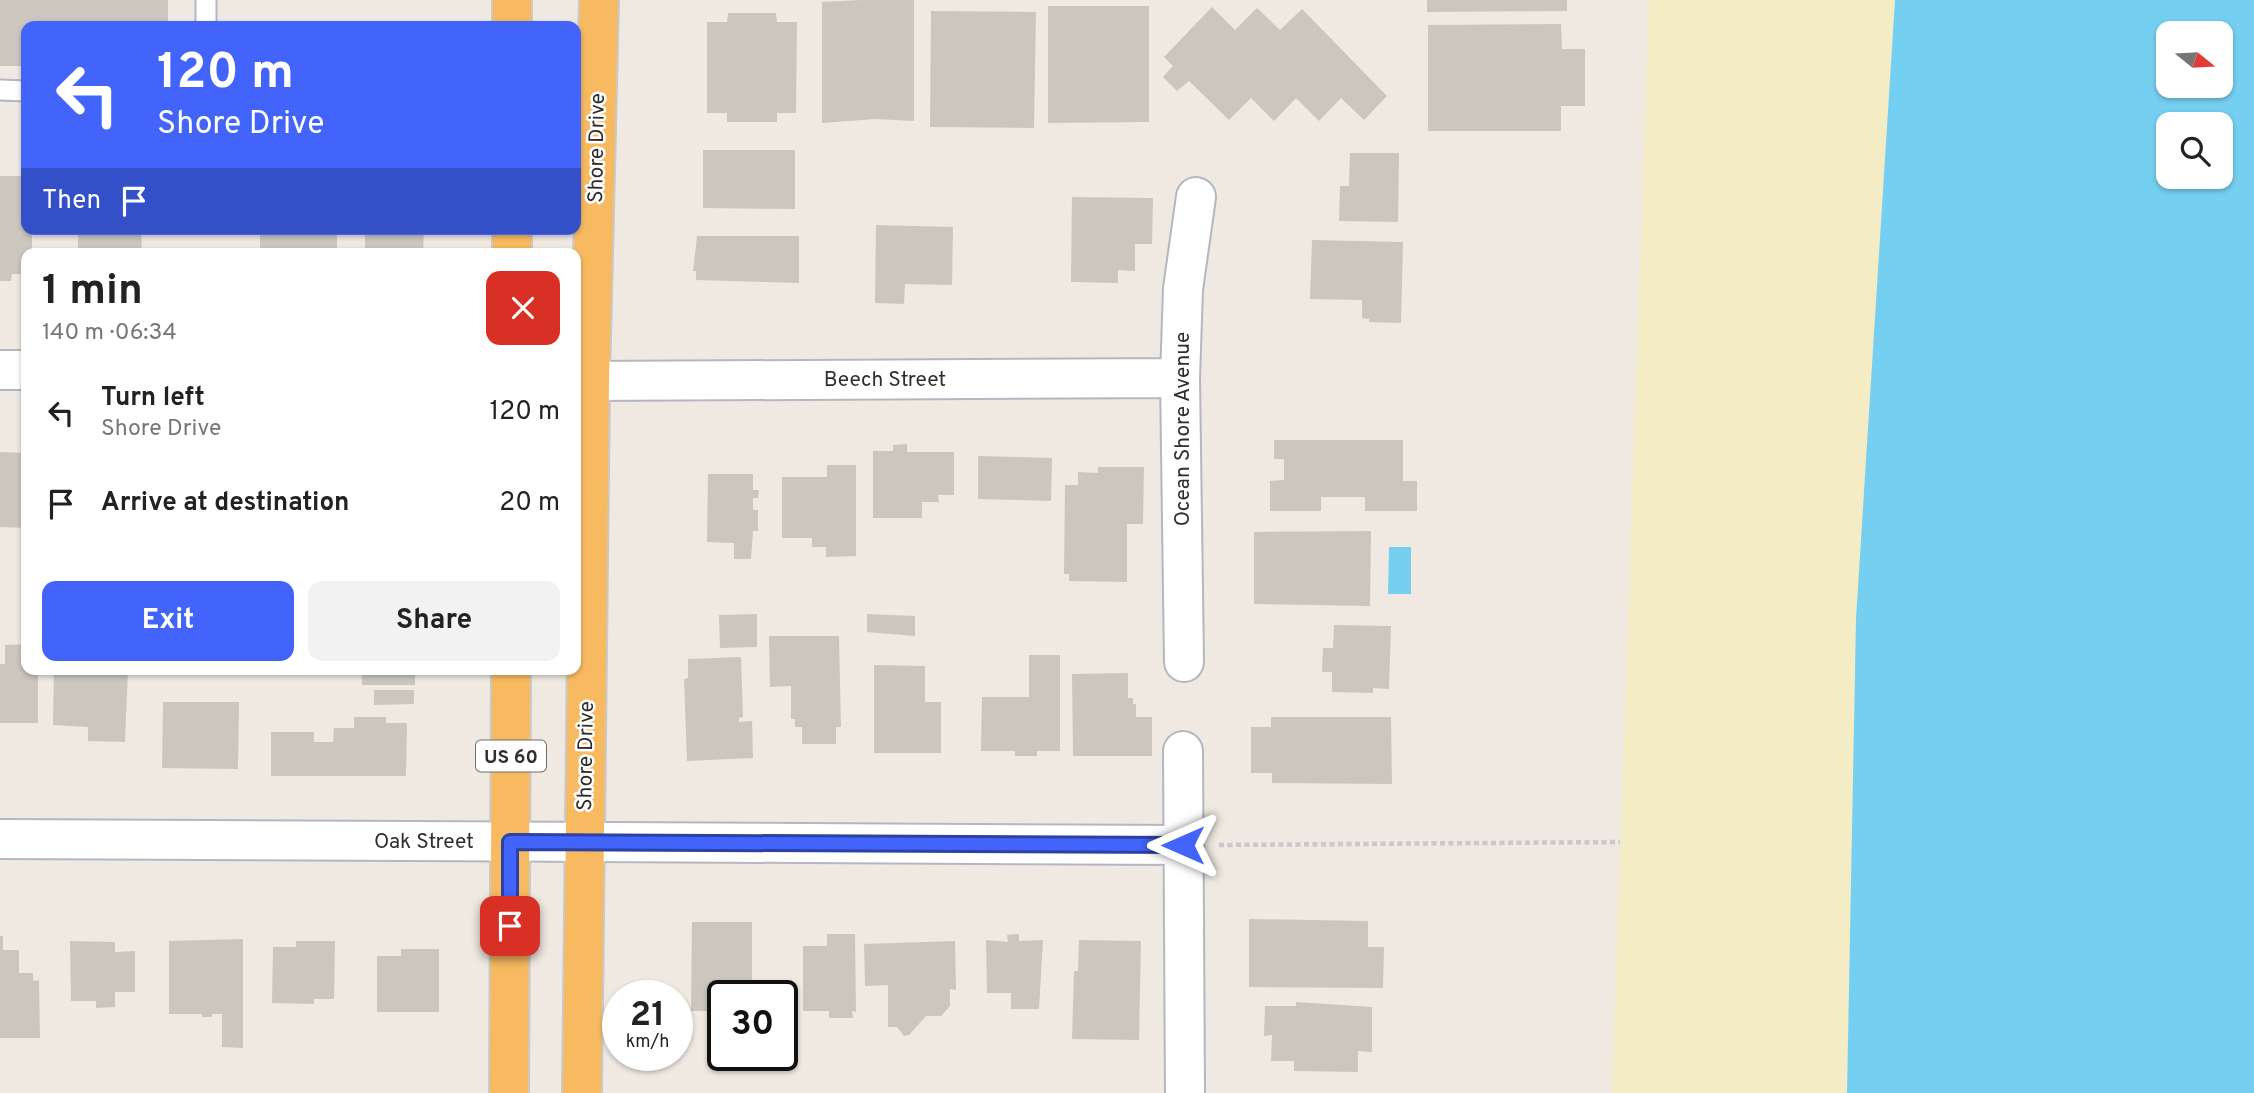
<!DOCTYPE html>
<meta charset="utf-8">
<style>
:root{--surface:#fff;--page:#f2f2f2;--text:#222;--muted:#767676;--accent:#4264fb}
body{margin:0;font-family:Overpass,sans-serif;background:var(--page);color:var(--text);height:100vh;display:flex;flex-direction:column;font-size:26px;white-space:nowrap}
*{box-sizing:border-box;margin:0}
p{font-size:23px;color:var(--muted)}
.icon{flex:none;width:38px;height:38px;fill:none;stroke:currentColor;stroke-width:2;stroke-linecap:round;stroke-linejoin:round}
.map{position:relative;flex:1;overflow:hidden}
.drawer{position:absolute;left:21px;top:248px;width:560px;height:427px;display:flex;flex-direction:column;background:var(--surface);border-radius:14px;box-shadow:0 2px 5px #0004}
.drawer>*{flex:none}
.top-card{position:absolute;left:21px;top:21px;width:560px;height:214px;border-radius:14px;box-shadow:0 2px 5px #0004;background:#4264fb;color:#fff;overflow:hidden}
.needle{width:46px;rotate:108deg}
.tools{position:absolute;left:2156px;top:21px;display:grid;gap:14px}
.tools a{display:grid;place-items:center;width:77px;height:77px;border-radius:14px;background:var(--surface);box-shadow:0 2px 5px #0004;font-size:35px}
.speed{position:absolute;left:602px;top:980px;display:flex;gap:14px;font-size:35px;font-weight:700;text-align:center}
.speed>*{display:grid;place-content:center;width:91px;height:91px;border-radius:50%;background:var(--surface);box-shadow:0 2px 5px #0004;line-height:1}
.speed small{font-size:18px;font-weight:400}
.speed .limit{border:4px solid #111;border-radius:10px;background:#fff;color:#111}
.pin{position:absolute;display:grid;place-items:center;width:60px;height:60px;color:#fff;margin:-30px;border-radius:14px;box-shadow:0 4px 10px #0006}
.me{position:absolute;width:77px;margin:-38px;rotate:270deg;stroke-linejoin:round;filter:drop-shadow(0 0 5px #0008)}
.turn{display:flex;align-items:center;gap:24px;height:147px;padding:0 21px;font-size:32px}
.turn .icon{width:91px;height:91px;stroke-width:2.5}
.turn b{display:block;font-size:49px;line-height:60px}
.then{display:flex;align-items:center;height:66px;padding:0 21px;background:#0003;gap:14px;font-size:26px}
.round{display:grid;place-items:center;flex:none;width:74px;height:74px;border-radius:14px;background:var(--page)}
.headline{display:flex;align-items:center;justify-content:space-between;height:119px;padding:0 21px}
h1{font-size:42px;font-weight:700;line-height:52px}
.cta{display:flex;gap:14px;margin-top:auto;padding:14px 21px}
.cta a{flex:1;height:80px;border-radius:14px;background:var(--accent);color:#fff;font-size:28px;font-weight:700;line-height:80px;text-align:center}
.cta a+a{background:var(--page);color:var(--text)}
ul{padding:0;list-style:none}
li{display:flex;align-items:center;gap:21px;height:91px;padding:0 21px}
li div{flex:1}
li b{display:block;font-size:26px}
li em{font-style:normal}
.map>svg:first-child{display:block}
.sand{fill:#f3ecc5}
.water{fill:#75cff0;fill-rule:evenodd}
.building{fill:#cbc7bf}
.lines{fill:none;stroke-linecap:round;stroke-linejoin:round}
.service-casing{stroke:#b4b7c1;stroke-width:23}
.minor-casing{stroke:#b4b7c1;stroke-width:42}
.trunk-casing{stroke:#c9c9c9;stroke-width:42}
.path{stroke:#c9c9c9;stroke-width:4.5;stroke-dasharray:5 3.5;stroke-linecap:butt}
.service{stroke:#fff;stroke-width:19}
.minor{stroke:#fff;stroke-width:38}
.trunk{stroke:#f8ba60;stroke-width:38}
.route-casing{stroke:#2b41a3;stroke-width:18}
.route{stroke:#4264fb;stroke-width:12}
.labels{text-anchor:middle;stroke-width:5;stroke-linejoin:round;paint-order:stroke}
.shield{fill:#fff;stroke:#6d6d6d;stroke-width:2}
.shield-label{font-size:19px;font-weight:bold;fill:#2e2e2e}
.street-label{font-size:21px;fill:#2e2e2e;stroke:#fff}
</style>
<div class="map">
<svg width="2254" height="1093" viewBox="0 0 2254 1093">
<rect width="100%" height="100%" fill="#efe9e1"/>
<path class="sand" d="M1649,0H1895L1856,619L1847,1093H1612Z"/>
<path class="water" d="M1895,0H2254V1093H1847L1856,619ZM2168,33H2221V86H2168ZM2168,124H2221V177H2168Z
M1389,547H1411V594H1388Z"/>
<path class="building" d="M0,0H168V26H26V66H0Z
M862,0H914V121L875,119L822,123V2Z
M1427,0H1567V11L1427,12Z
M1048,6H1149V122L1048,123Z
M1212,7L1235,30L1257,8L1280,30L1302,9L1387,96L1364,120L1341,98L1319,121L1296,98L1274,121L1251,98L1229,120L1189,81L1177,91L1163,77L1173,66L1164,57Z
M931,11L1036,12L1034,128L930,127Z
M728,13H776L777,22H797L796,113H777V122H727V113H707V22H727Z
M1561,24L1562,49H1585V106H1561V131H1428V25Z
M703,150H795V209L703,208Z
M1350,153H1399L1398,222L1339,221L1340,186H1349Z
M0,176H26V229H32V254H26V274H12L11,281H0Z
M1072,197L1153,198L1152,244H1135V271L1118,270V283L1071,282Z
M876,225L953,227L952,285L905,284L904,304L875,303Z
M78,229H141L142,254H78Z
M216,229H242L241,235Z
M270,229H337V254H260V233H270Z
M365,229H424L423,254H365Z
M697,236H799V283L696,280V271H693Z
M1312,240L1403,242L1401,323L1369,322V319L1362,318V300L1310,299Z
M1274,440H1403V481H1417V511H1365V497H1321V511H1270V481L1284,480V459H1274Z
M907,444V452H954V495H938L939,502H922V518H873V451H893V445Z
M0,452L26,453V528L0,527Z
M978,456L1052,458L1051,501L978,499Z
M827,465H856V556L826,557V547H812V538H782V477H827Z
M1098,467H1144L1143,524H1127V582L1069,581V574H1064L1065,485H1078V472L1098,473Z
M708,474H753V490H759L758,498H753V510H758V531H753L751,559H734V543L707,542Z
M1371,531L1370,606L1254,604V532Z
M757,614V647L720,648L719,615Z
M867,614L915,616V636L867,632Z
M1334,625L1391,626L1389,689L1373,688V693L1332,692V672H1322L1323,648H1333Z
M769,636H839L841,727H836V744H802V727H795V719H791V686L770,687Z
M26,644V670H38V723H0V664H5V645Z
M1029,655H1060V751H1037V756H1015V751H981L982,697H1029Z
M741,657L743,717L739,718V722L752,721L753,758L687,761L684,679L688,678V659Z
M874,665L925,666V702H941V753H874Z
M54,670H128L125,742L88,741V727L53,725Z
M362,670H415V685H362Z
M1128,673V698H1133V704H1136V717H1152V756H1073L1072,674Z
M374,690H414V704L374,705Z
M163,702H239L238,769L162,768Z
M354,717H386V723H407L406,776H271V732H314V742H333L334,728H354Z
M1271,717H1391L1392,784L1272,783V773H1251V727H1271Z
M1249,919L1368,921V947H1384L1383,988L1249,987Z
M692,922H752V996H723V1011H691Z
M827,934H855L856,1012L852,1011L853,1018H829V1011H803V946H827Z
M1019,934V941L1043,940L1039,1009H1011V993H987L986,940L1008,942L1007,935Z
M0,936H3V950H19V973H33V981L39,980L40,1038H0Z
M243,939V1048L222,1047V1014H212V1017H202V1014H169V941Z
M1079,940L1141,941L1139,1040L1072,1039L1074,971H1078Z
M70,941L115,942V952L135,951V992H115V1007L96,1008V1001H71Z
M296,941H335L334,999H314V1004L272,1003L273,947H296Z
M955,941L956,990L950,989V1006L941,1016H926L909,1035L904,1036L897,1027H888V985L865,986L864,944Z
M401,949H439V1012H377V956H401Z
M1296,1002L1372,1007V1052L1358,1051V1072L1294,1071V1061H1271L1272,1035L1264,1036L1265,1006H1296Z"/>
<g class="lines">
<defs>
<path id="service" d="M206,0V26
M0,90L26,91"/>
<path id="minor" d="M0,370H26
M590,381L1180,378
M1184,662L1180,378L1183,289L1196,197
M1183,751L1185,1093
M0,839L1183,845"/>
<path id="trunk" d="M512,26V0
M512,254V229
M509,1093L511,670
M582,1093L590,381L599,0"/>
</defs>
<use href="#service" class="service-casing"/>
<use href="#minor" class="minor-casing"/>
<use href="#trunk" class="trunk-casing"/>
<path class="path" d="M1219,845L1620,842"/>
<use href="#service" class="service"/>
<use href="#minor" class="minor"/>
<use href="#trunk" class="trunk"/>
</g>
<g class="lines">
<defs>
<path id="route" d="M510,926V842L1183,845"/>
</defs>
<use href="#route" class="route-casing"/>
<use href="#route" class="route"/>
</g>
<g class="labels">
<rect class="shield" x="476" y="740.5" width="70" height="31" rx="5"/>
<g class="shield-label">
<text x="511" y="763">US 60</text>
</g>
<g class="street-label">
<text transform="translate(596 148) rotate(-89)" y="7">Shore Drive</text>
<text x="885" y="386">Beech Street</text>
<text transform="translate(1182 429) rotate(-90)" y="7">Ocean Shore Avenue</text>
<text transform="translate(585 756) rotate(-89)" y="7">Shore Drive</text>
<text x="424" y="848">Oak Street</text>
</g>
</g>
</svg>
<div class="tools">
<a><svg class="needle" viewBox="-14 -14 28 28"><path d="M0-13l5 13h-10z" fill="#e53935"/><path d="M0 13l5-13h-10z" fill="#767676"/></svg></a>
<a><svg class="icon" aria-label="search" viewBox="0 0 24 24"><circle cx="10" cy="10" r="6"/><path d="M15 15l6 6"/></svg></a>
</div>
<div class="speed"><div>21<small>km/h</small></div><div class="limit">30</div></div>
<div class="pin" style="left:510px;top:926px;background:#d93025"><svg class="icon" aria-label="arrive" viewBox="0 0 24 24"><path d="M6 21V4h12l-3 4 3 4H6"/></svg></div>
<svg class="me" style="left:1183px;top:845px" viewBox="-20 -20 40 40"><path d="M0-17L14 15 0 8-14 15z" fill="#4264fb" stroke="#fff" stroke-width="4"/></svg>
<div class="top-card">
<div class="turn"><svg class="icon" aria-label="left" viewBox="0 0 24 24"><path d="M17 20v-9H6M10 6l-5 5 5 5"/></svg><div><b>120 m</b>Shore Drive</div></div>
<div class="then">Then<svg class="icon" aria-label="arrive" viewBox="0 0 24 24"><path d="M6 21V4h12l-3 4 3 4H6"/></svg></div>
</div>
<section class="drawer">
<div class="headline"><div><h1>1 min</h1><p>140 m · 06:34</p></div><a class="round" style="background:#d93025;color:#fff"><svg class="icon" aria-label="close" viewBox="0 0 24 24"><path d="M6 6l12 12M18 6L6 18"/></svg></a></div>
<ul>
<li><svg class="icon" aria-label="left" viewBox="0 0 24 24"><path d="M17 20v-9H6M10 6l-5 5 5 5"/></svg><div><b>Turn left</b><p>Shore Drive</p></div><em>120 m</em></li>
<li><svg class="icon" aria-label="arrive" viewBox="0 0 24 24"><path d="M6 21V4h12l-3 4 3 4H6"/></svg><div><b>Arrive at destination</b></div><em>20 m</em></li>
</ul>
<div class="cta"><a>Exit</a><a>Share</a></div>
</section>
</div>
